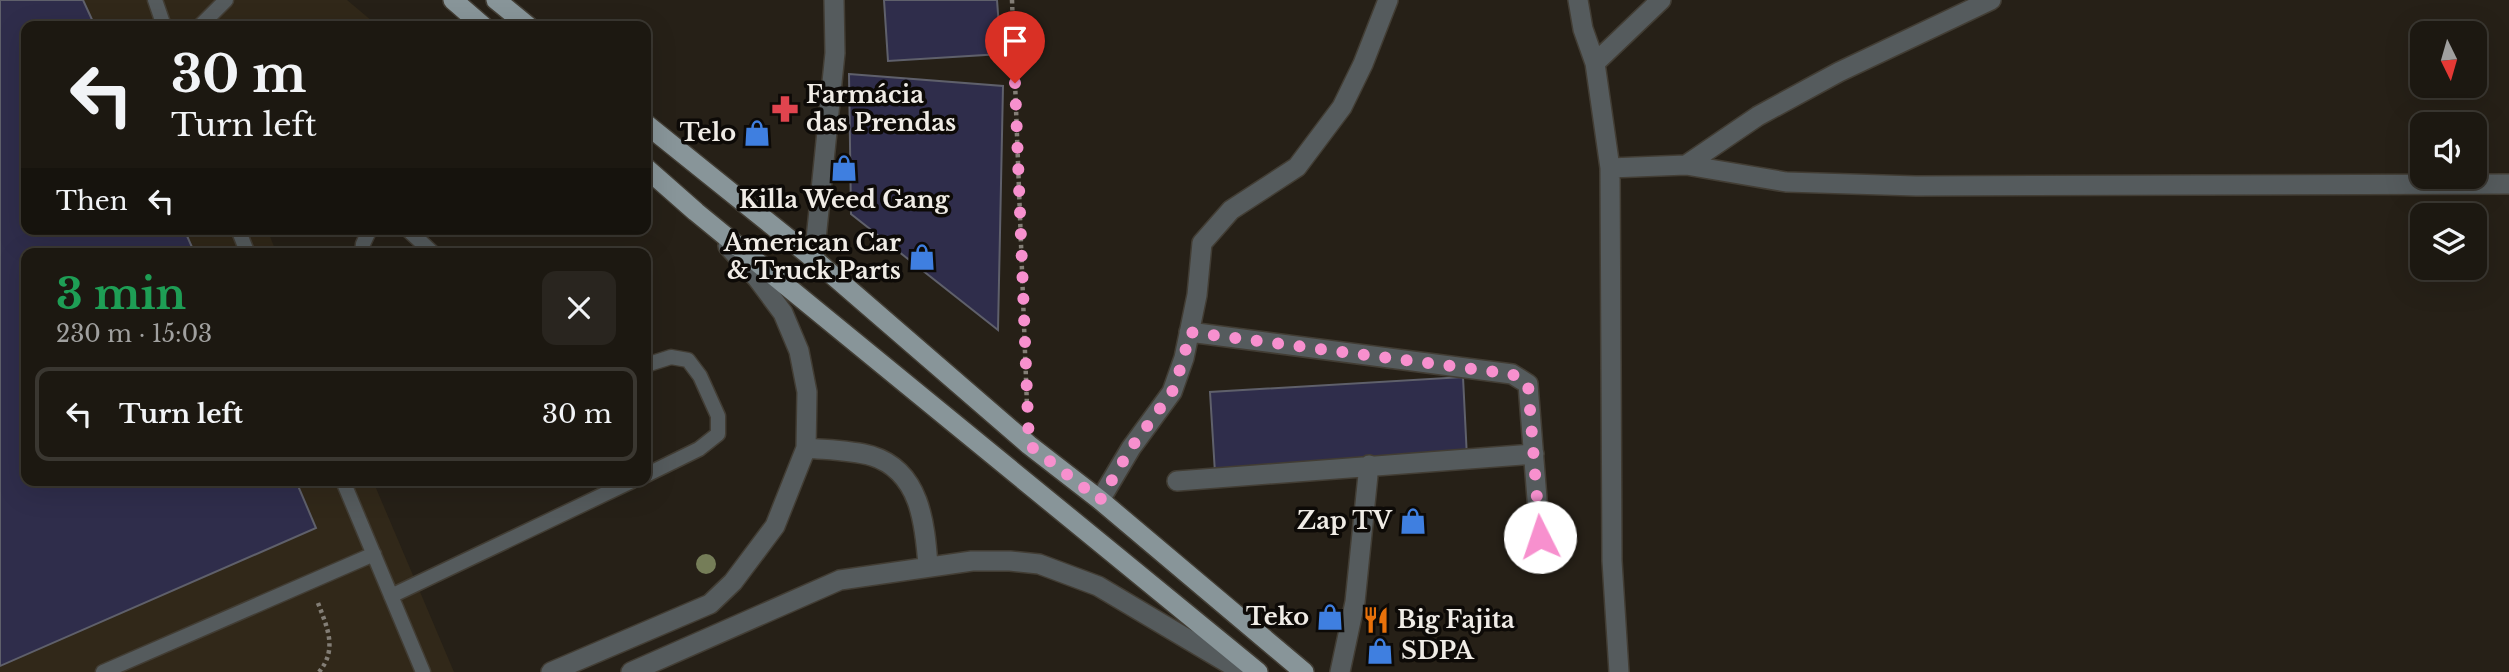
<!DOCTYPE html>
<meta charset="utf-8">
<style>
:root{--surface:#1c1811;--page:#29251f;--text:#f1f3f6;--muted:#a0a09f;--line:#3a3731}
body{margin:0;font-family:"Libre Baskerville",serif;background:var(--page);color:var(--text);height:100vh;display:flex;flex-direction:column;font-size:26px;white-space:nowrap}
*{box-sizing:border-box;margin:0}
p{font-size:23px;color:var(--muted)}
.icon{flex:none;width:38px;height:38px;fill:none;stroke:currentColor;stroke-width:2;stroke-linecap:round;stroke-linejoin:round}
.map{position:relative;flex:1;overflow:hidden}
.drawer{position:absolute;left:21px;top:248px;width:630px;height:238px;display:flex;flex-direction:column;background:var(--surface);border-radius:14px;box-shadow:0 7px 28px #0002,0 0 0 2px var(--line)}
.drawer>*{flex:none}
.top-card{position:absolute;left:21px;top:21px;width:630px;height:214px;border-radius:14px;box-shadow:0 7px 28px #0002,0 0 0 2px var(--line);background:#1c1811;color:var(--text);overflow:hidden}
.needle{width:46px;rotate:175deg}
.controls{position:absolute;left:2410px;top:21px;display:grid;gap:14px}
.controls a{display:grid;place-items:center;width:77px;height:77px;border-radius:14px;background:var(--surface);box-shadow:0 7px 28px #0002,0 0 0 2px var(--line);font-size:35px}
.pin{position:absolute;display:grid;place-items:center;width:60px;height:60px;color:#fff;margin:-72px -30px;border-radius:50% 50% 50% 0;rotate:-45deg;box-shadow:0 0 7px #0007}
.pin .icon{rotate:45deg}
.me{position:absolute;width:77px;margin:-38px;rotate:356deg;stroke-linejoin:round;filter:drop-shadow(0 0 5px #0008)}
.turn{display:flex;align-items:center;gap:24px;height:147px;padding:0 35px;font-size:32px}
.turn .icon{width:91px;height:91px;stroke-width:2.5}
.turn b{display:block;font-size:49px;line-height:60px}
.then{display:flex;align-items:center;height:66px;padding:0 35px;background:#0003;gap:14px;font-size:26px}
.round{display:grid;place-items:center;flex:none;width:74px;height:74px;border-radius:14px;background:var(--page)}
.summary{display:flex;align-items:center;justify-content:space-between;height:119px;padding:0 35px}
h1{font-size:42px;font-weight:700;line-height:52px;color:#1e9e55}
ul{padding:0;list-style:none}
li{display:flex;align-items:center;gap:21px;height:94px;margin:0 14px 10px;padding:0 21px;border:4px solid var(--line);border-radius:14px}
li div{flex:1}
li b{display:block;font-size:26px}
li em{font-style:normal}
.map>svg:first-child{display:block}
.built{fill:#312819}
.building{fill:#2f2d4b;stroke:#5f606b;stroke-width:2}
.lines{fill:none;stroke-linecap:round;stroke-linejoin:round}
.service-casing{stroke:#423d34;stroke-width:17}
.minor-casing{stroke:#423d34;stroke-width:22}
.tertiary-casing{stroke:#423d34;stroke-width:22}
.primary-casing{stroke:#423d34;stroke-width:22}
.path{stroke:#837e76;stroke-width:4.5;stroke-dasharray:3.5 3.5;stroke-linecap:butt}
.service{stroke:#555b5d;stroke-width:14}
.minor{stroke:#555b5d;stroke-width:19}
.tertiary{stroke:#555b5d;stroke-width:19}
.primary{stroke:#889599;stroke-width:19}
.tree{fill:#757d58}
.route{stroke:#f790ce;stroke-width:12;stroke-dasharray:0 21.6}
.labels{text-anchor:middle;stroke-width:7;stroke-linejoin:round;paint-order:stroke}
.poi-label{font-size:24px;font-weight:bold;fill:#f0ece6;stroke:#0d0a07;text-anchor:end}
</style>
<div class="map">
<svg width="2509" height="672" viewBox="0 0 2509 672">
<rect width="100%" height="100%" fill="#262017"/>
<path class="built" d="M0,0H347L378,26H26V229H267L277,254H26V481H373L454,672H0Z"/>
<path class="building" d="M0,0H83L95,26H26V229H184L195,254H26V481H296L316,528L0,666Z
M884,0H997L1001,54L888,61Z
M849,74L1003,86L998,330L851,214Z
M1463,377L1467,458L1215,473L1210,392Z"/>
<g class="lines">
<defs>
<path id="service" d="M155,0L164,26
M200,26L226,0
M238,229L248,254
M407,229L434,254
M362,254L363,244L370,229
M646,365L671,357L688,360L700,376L718,416V434L699,449L646,475
M343,481L423,672
M391,596L632,481
M103,672L374,554"/>
<path id="minor" d="M1578,0L1583,29L1595,63L1610,168L1612,561L1619,672
M1595,63L1661,0
M1686,165L1758,116L1839,72L1991,0
M1610,168L1686,165L1786,182L1916,186L2509,184
M814,259L835,53L834,0
M1189,332L1512,374L1528,384L1540,537
M1177,481L1534,454
M1100,500L1131,448L1172,392L1184,358L1197,295L1202,243L1231,210L1297,167L1342,107L1363,64L1388,0
M1340,672L1355,602L1369,465"/>
<path id="tertiary" d="M806,448C827,450 851,450 872,456C920,471 925,523 928,566
M551,672L710,604L733,582L775,526L806,448L807,392L799,351L783,313L757,278L728,246
M631,672L840,580L972,561H1010L1039,564L1098,586L1243,672"/>
<path id="primary" d="M453,0L483,26
M496,0L528,26
M646,124L814,259L1029,445L1100,500L1304,672
M646,168L696,212L1258,672"/>
</defs>
<use href="#service" class="service-casing"/>
<use href="#minor" class="minor-casing"/>
<use href="#tertiary" class="tertiary-casing"/>
<use href="#primary" class="primary-casing"/>
<path class="path" d="M1012,0L1027,406
M318,603C327,627 338,649 319,672"/>
<use href="#service" class="service"/>
<use href="#minor" class="minor"/>
<use href="#tertiary" class="tertiary"/>
<use href="#primary" class="primary"/>
</g>
<circle class="tree" cx="706" cy="564" r="10"/>
<g class="lines">
<path class="route" d="M1015,83L1029,445L1100,500L1131,448L1172,392L1184,358L1189,332L1512,374L1528,384L1540,537"/>
</g>
<defs>
<symbol id="pharmacy-bare" viewBox="-9 -9 18 18"><path d="M-2-6h4v4h4v4h-4v4h-4v-4h-4v-4h4Z" fill="#e0444e" stroke="#0d0a07" stroke-width="2.5" paint-order="stroke"/></symbol>
<symbol id="shop-bare" viewBox="-9 -9 18 18"><path d="M-5-2.5h2.3a2.7 3.5 0 0 1 5.4 0H5L5.5 6h-11ZM-1.5-2.5h3a1.5 2.3 0 0 0-3 0Z" fill="#3f7fe0" stroke="#0d0a07" stroke-width="2.5" paint-order="stroke"/></symbol>
<symbol id="restaurant-bare" viewBox="-9 -9 18 18"><path d="M-5-6h1v4h1v-4h1v4h1v-4h1v5L-1.5 .5V6h-2V.5L-5-1ZM5-6V6H3V1.5H1.5Q1.5-4 5-6Z" fill="#e8710a" stroke="#0d0a07" stroke-width="2.5" paint-order="stroke"/></symbol>
</defs>
<g fill-rule="evenodd">
<use href="#pharmacy-bare" x="766" y="90" width="38" height="38"/>
<use href="#shop-bare" x="738" y="114" width="38" height="38"/>
<use href="#shop-bare" x="825" y="149" width="38" height="38"/>
<use href="#shop-bare" x="903" y="238" width="38" height="38"/>
<use href="#shop-bare" x="1394" y="502" width="38" height="38"/>
<use href="#shop-bare" x="1311" y="598" width="38" height="38"/>
<use href="#restaurant-bare" x="1357" y="601" width="38" height="38"/>
<use href="#shop-bare" x="1361" y="632" width="38" height="38"/>
</g>
<g class="labels">
<g class="poi-label">
<text x="806" y="103" text-anchor="start">Farmácia<tspan x="806" dy="28">das Prendas</tspan></text>
<text x="736" y="141">Telo</text>
<text x="844" y="208" text-anchor="middle">Killa Weed Gang</text>
<text x="901" y="251">American Car<tspan x="901" dy="28">&amp; Truck Parts</tspan></text>
<text x="1392" y="529">Zap TV</text>
<text x="1309" y="625">Teko</text>
<text x="1397" y="628" text-anchor="start">Big Fajita</text>
<text x="1401" y="659" text-anchor="start">SDPA</text>
</g>
</g>
</svg>
<div class="controls">
<a><svg class="needle" viewBox="-14 -14 28 28"><path d="M0-13l5 13h-10z" fill="#e53935"/><path d="M0 13l5-13h-10z" fill="#a0a09f"/></svg></a>
<a><svg class="icon" aria-label="sound" viewBox="0 0 24 24"><path d="M4 9h4l5-4v14l-5-4H4zM17 9q2 3 0 6"/></svg></a>
<a><svg class="icon" aria-label="layers" viewBox="0 0 24 24"><path d="M12 4l9 5-9 5-9-5zM3 14l9 5 9-5"/></svg></a>
</div>
<div class="pin" style="left:1015px;top:83px;background:#d93025"><svg class="icon" aria-label="arrive" viewBox="0 0 24 24"><path d="M6 21V4h12l-3 4 3 4H6"/></svg></div>
<svg class="me" style="left:1540px;top:537px" viewBox="-20 -20 40 40"><circle r="19" fill="#fff"/><path d="M0-13L10 11 0 6-10 11z" fill="#f790ce"/></svg>
<div class="top-card">
<div class="turn"><svg class="icon" aria-label="left" viewBox="0 0 24 24"><path d="M17 20v-9H6M10 6l-5 5 5 5"/></svg><div><b>30 m</b>Turn left</div></div>
<div class="then">Then<svg class="icon" aria-label="left" viewBox="0 0 24 24"><path d="M17 20v-9H6M10 6l-5 5 5 5"/></svg></div>
</div>
<section class="drawer">
<div class="summary"><div><h1>3 min</h1><p>230 m · 15:03</p></div><a class="round"><svg class="icon" aria-label="close" viewBox="0 0 24 24"><path d="M6 6l12 12M18 6L6 18"/></svg></a></div>
<ul>
<li><svg class="icon" aria-label="left" viewBox="0 0 24 24"><path d="M17 20v-9H6M10 6l-5 5 5 5"/></svg><div><b>Turn left</b></div><em>30 m</em></li>
</ul>
</section>
</div>
